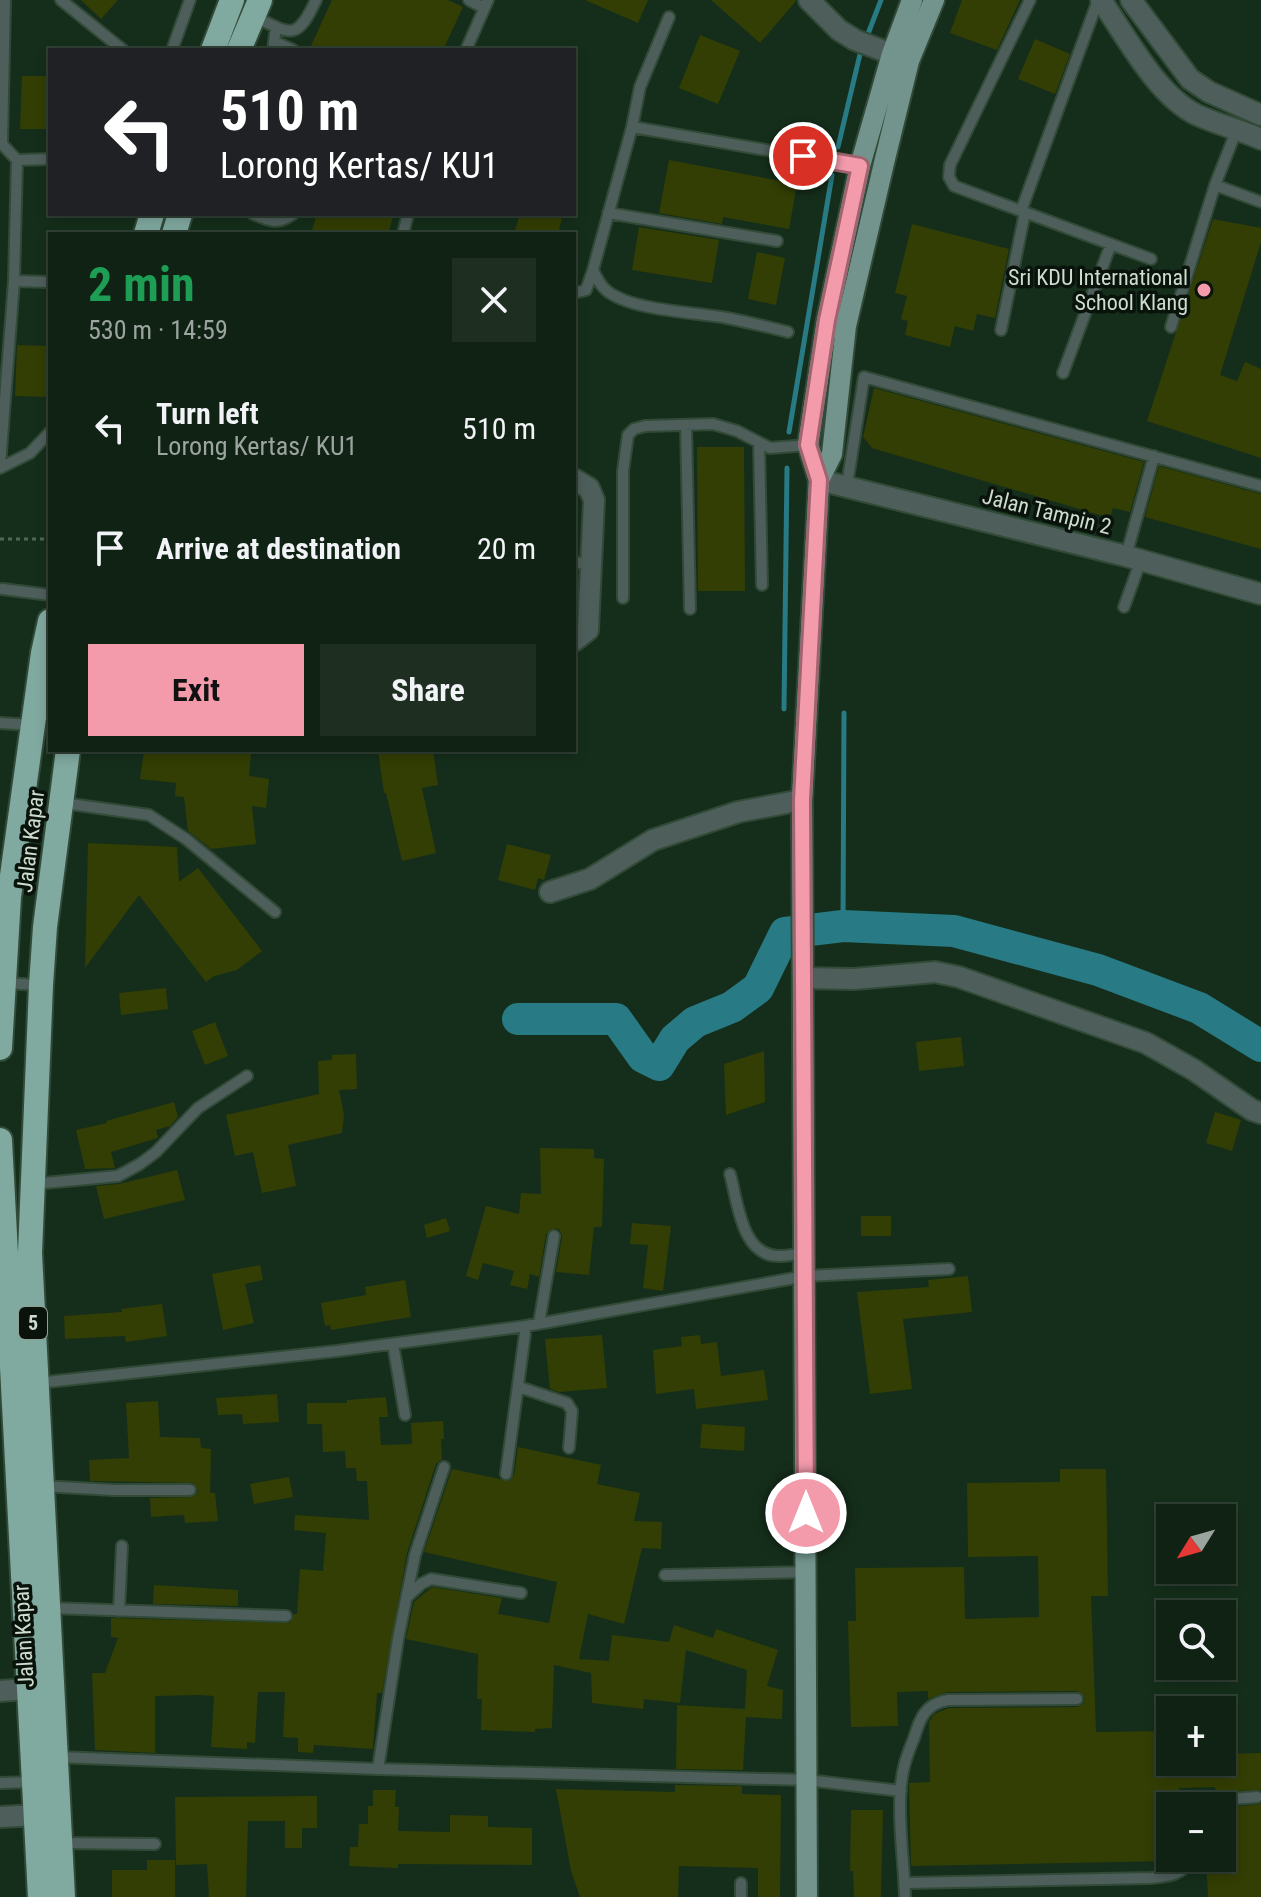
<!DOCTYPE html>
<meta charset="utf-8">
<style>
:root{--surface:#102214;--page:#1e2f22;--text:#f1f3f6;--muted:#9ca4a0;--line:#303f34;--accent:#f39aab}
body{margin:0;font-family:"Roboto Condensed",sans-serif;background:var(--page);color:var(--text);height:100vh;display:flex;flex-direction:column;font-size:30px;white-space:nowrap}
*{box-sizing:border-box;margin:0}
p{font-size:26px;color:var(--muted)}
.icon{flex:none;width:44px;height:44px;fill:none;stroke:currentColor;stroke-width:2;stroke-linecap:round;stroke-linejoin:round}
.map{position:relative;flex:1;overflow:hidden}
.drawer{position:absolute;left:48px;top:232px;width:528px;height:520px;display:flex;flex-direction:column;background:var(--surface);border-radius:0px;box-shadow:0 4px 12px #0003,0 0 0 2px var(--line)}
.drawer>*{flex:none}
.hud{position:absolute;left:48px;top:48px;width:528px;height:168px;border-radius:0px;box-shadow:0 4px 12px #0003,0 0 0 2px var(--line);background:#202124;color:#fff;overflow:hidden}
.needle{width:52px;rotate:233deg}
.controls{position:absolute;left:1156px;top:1504px;display:grid;gap:16px}
.controls a{display:grid;place-items:center;width:80px;height:80px;border-radius:0px;background:var(--surface);box-shadow:0 4px 12px #0003,0 0 0 2px var(--line);font-size:40px}
.pin{position:absolute;display:grid;place-items:center;width:68px;height:68px;color:#fff;margin:-34px;border:4px solid #fff;border-radius:50%;box-shadow:0 2px 8px #0007}
.me{position:absolute;width:88px;margin:-44px;rotate:0deg;stroke-linejoin:round;filter:drop-shadow(0 0 6px #0008)}
.turn{display:flex;align-items:center;gap:28px;height:168px;padding:0 40px;font-size:36px}
.turn .icon{width:104px;height:104px;stroke-width:2.5}
.turn b{display:block;font-size:56px;line-height:68px}
.round{display:grid;place-items:center;flex:none;width:84px;height:84px;border-radius:0px;background:var(--page)}
.summary{display:flex;align-items:center;justify-content:space-between;height:136px;padding:0 40px}
h1{font-size:48px;font-weight:700;line-height:60px;color:#1e9e55}
.action{display:flex;gap:16px;margin-top:auto;padding:16px 40px}
.action a{flex:1;height:92px;border-radius:0px;background:var(--accent);color:#111;font-size:32px;font-weight:700;line-height:92px;text-align:center}
.action a+a{background:var(--page);color:var(--text)}
ul{padding:0;list-style:none}
li{display:flex;align-items:center;gap:24px;height:120px;padding:0 40px}
li div{flex:1}
li b{display:block;font-size:30px}
li em{font-style:normal}
.map>svg:first-child{display:block}
.lines{fill:none;stroke-linecap:round;stroke-linejoin:round}
.stream{stroke:#287a84;stroke-width:5}
.river{stroke:#287a84;stroke-width:32}
.building{fill:#323e04}
.lane-casing{stroke:#324a38;stroke-width:14}
.street-casing{stroke:#324a38;stroke-width:24}
.primary-casing{stroke:#324a38;stroke-width:24}
.highway-casing{stroke:#324a38;stroke-width:28}
.path{stroke:#516655;stroke-width:3;stroke-dasharray:4 4;stroke-linecap:butt}
.lane{stroke:#4e5e5a;stroke-width:10}
.street{stroke:#4e5e5a;stroke-width:20}
.primary{stroke:#72948c;stroke-width:20}
.highway{stroke:#80a99f;stroke-width:24}
.route-casing{stroke:#9e646f;stroke-width:20}
.route{stroke:#f39aab;stroke-width:14}
.poi-dot{fill:#f39aab;stroke:#09130b;stroke-width:3}
.labels{text-anchor:middle;stroke-width:7;stroke-linejoin:round;paint-order:stroke}
.shield{fill:#09130b;stroke:#92a094;stroke-width:2}
.shield-label{font-size:20px;font-weight:bold;fill:#cddccf}
.poi-label{font-size:22px;fill:#cddccf;stroke:#09130b;text-anchor:end}
.street-label{font-size:22px;fill:#cddccf;stroke:#09130b}
</style>
<div class="map">
<svg width="1261" height="1897" viewBox="0 0 1261 1897">
<rect width="100%" height="100%" fill="#152e1b"/>
<g class="lines">
<path class="stream" d="M866,39L881,0
M838,147L861,50
M789,432L832,175
M784,709L787,468
M843,926L844,713"/>
<path class="river" d="M518,1019H616L643,1057L659,1065L675,1039L695,1022L732,1007L758,988L785,933L843,926L954,931L1098,970L1199,1008L1261,1046"/>
</g>
<path class="building" d="M81,0H118L101,19Z
M332,0H448L463,7L443,50H309Z
M585,0H648L638,23Z
M711,0H796V1L760,43Z
M962,0H1020L997,50L950,33Z
M700,35L740,51L718,104L679,88Z
M1035,39L1070,54L1055,94L1018,79Z
M22,76H50V129H20Z
M669,160L797,184L789,229L723,217L722,224L659,213Z
M317,214H394L388,234H311Z
M520,214H563L558,234H514Z
M1213,219L1261,228V242L1220,375L1237,381L1245,362L1261,369V458L1147,421Z
M912,224L1009,249L995,318L977,314L973,331L955,326L950,347L905,335L908,321L901,319L907,296L895,293Z
M639,227L719,240L712,283L632,270Z
M757,252L785,258L776,305L748,299Z
M17,345L50,346V397L15,396Z
M874,388L1144,462L1130,512L1113,508L1110,518L872,448L863,437Z
M697,447H744L745,591H698Z
M1159,466L1261,494V549L1145,517Z
M166,750H219L251,754L249,776L269,779L266,808L252,806L256,844L211,849L188,831L184,797L175,796L176,783L140,779L144,751L166,754Z
M378,750H433L438,785L422,788L436,853L402,861L386,793H384Z
M88,843L177,847L179,882L198,868L262,951L237,970L214,976L206,982L139,895L85,968Z
M507,844L551,855L544,880L538,878L535,890L498,880Z
M166,988L168,1009L121,1015L119,993Z
M215,1022L228,1056L205,1065L192,1031Z
M961,1037L964,1066L919,1071L916,1042Z
M764,1051L765,1102L726,1115L724,1064Z
M356,1054L357,1089L339,1090L344,1115L342,1133L288,1145L296,1186L262,1193L253,1152L235,1156L226,1115L319,1094L318,1061L332,1060V1055Z
M174,1102L178,1117L170,1126L156,1130L158,1138L111,1152L115,1168L85,1169L76,1130L107,1123L106,1121Z
M1215,1112L1241,1120L1232,1151L1206,1143Z
M540,1148L594,1149V1158L604,1159L602,1227H594L589,1275L556,1272L562,1237L560,1230L555,1228L546,1234L539,1277L530,1274L527,1289L510,1285L514,1271L483,1263L478,1280L466,1276L486,1206L519,1214L521,1193L541,1194Z
M177,1170L185,1200L104,1219L96,1186L119,1184Z
M861,1216H891V1236H861Z
M446,1218L450,1231L427,1238L424,1225Z
M632,1223L671,1226L663,1291L643,1288L648,1245L630,1244Z
M260,1265L263,1280L245,1284L254,1323L223,1330L212,1274Z
M968,1276L972,1312L903,1319L912,1389L870,1394L857,1292L929,1287L928,1280Z
M405,1280L411,1317L331,1330L330,1325L325,1326L321,1303L366,1295L365,1287Z
M162,1304L167,1336L126,1342L125,1336L65,1339L64,1316L122,1312L121,1309Z
M602,1335L607,1388L559,1392L550,1389L545,1339Z
M700,1335L701,1344L717,1342L721,1376L764,1370L768,1400L696,1409L694,1389L656,1394L653,1350L682,1346L681,1337Z
M277,1394L279,1422L243,1424L242,1414L218,1415L216,1398Z
M386,1397L388,1417H379L381,1445L412,1444L411,1423L443,1421L444,1439H441L442,1459L436,1464L407,1553L382,1693H377L373,1749L314,1745L313,1753L298,1752V1738L283,1737L285,1692H258L255,1743L247,1742V1749L211,1747L214,1696L199,1695L155,1696V1753L95,1750L92,1673H105L118,1638L111,1637V1618L290,1623L293,1614H297L300,1569L323,1571L326,1533L294,1530L295,1515L369,1520L367,1481H357L356,1468H346L345,1451L323,1452L322,1424H307V1403H347V1400Z
M158,1401L160,1437L200,1438L201,1448L211,1449L210,1493H215L218,1521L185,1523L184,1515L151,1517L150,1498L193,1497L198,1491L193,1483L90,1481L89,1460L129,1458L126,1403Z
M702,1424L745,1427L744,1451L700,1448Z
M518,1447L601,1465L597,1484L640,1493L634,1521L662,1522L661,1549L642,1548L624,1624L588,1614L579,1659L609,1661L612,1635L669,1642L674,1625L713,1638L716,1629L778,1650L767,1686L783,1690L782,1719L746,1717L743,1770L676,1769L677,1705L745,1709L747,1670L686,1650L680,1703L644,1699L643,1709L592,1703L591,1673L554,1665L552,1728L535,1729V1732L481,1730L482,1699H477L478,1654L406,1639L414,1602L432,1587L502,1598L498,1614L549,1623L557,1582L424,1552L452,1469L509,1481L514,1475Z
M1060,1469H1106L1108,1596H1091L1096,1732L1170,1731V1762H1222V1754L1261,1753V1790L1216,1792L1215,1787L1179,1788L1180,1806H1170V1861L911,1866L909,1783L930,1782L929,1722L934,1714L949,1708L1077,1707L1083,1704L1085,1698L1077,1691L948,1692L928,1699V1691L897,1692L898,1726L851,1727L848,1621H856L855,1568L964,1567L965,1619L1039,1617L1038,1556L968,1557L967,1483L1060,1482Z
M289,1477L293,1497L254,1504L250,1484Z
M154,1585L238,1590V1606L153,1604Z
M675,1785L742,1786V1794L781,1795L780,1897H758V1868L679,1866L678,1897H580L571,1871L556,1789L675,1792Z
M373,1790H396L395,1807H399L398,1831L450,1832V1815L488,1816V1827L532,1828V1865L398,1864V1868L349,1866L350,1847H358L359,1824H368V1806H373Z
M317,1796V1828H302V1848H285V1821H248L246,1897H209L207,1864L176,1865L175,1797Z
M1261,1804V1897H1208L1206,1858H1222V1808Z
M851,1810H883L881,1897H854L853,1871H850Z
M147,1860H175V1897H112V1870H147Z"/>
<g class="lines">
<defs>
<path id="lane" d="M61,0L123,50
M469,0L484,8
M1030,0L950,165L949,177L954,186L1151,259
M254,16C291,35 297,41 316,0
M669,17L640,87L632,127L593,270C597,279 600,285 607,291C633,311 695,312 727,318C747,322 768,327 788,332
M275,42L293,50
M172,50L190,0
M273,50L276,27
M466,50L488,0
M632,127L860,166
M1237,129L1215,185L1261,202
M0,142L17,160L14,281L50,282
M2,142L5,0
M17,160L50,159
M1021,211L1098,0
M608,213L777,241
M253,214C269,221 278,225 293,214
M403,234L408,214
M574,293L586,290L593,270
M1171,327L1215,185
M1001,330L1025,212
M1063,373L1111,244
M686,425L690,609
M759,443L762,585
M0,465L14,281
M0,468L30,453L50,432
M847,485L864,377L1261,486
M1126,556L1154,456
M574,562L591,565
M2,589L50,595
M623,598V471L628,435L634,429L645,426L713,424L737,431L770,448L808,445
M1124,607L1141,560
M0,723L32,725
M63,803L149,815L186,839L275,912
M3,983L41,985
M730,1174C738,1202 741,1256 779,1256C788,1256 797,1254 805,1253
M34,1184L118,1176L140,1164L156,1152L198,1108L247,1076
M539,1323L554,1236
M393,1344L405,1415
M37,1383L337,1351L526,1326L806,1276L949,1269
M519,1387L567,1403L572,1411L569,1448
M506,1474L526,1326
M42,1486L114,1490H190
M665,1575L806,1572
M408,1596L421,1584L431,1579L521,1593
M50,1608L286,1616
M119,1611L122,1546
M57,1757L378,1769L807,1780L901,1791
M378,1769L398,1639L415,1555L444,1467
M0,1783L33,1782
M1199,1806L1207,1801L1257,1797
M61,1843L155,1844
M905,1883L1151,1878C1171,1876 1181,1875 1194,1858
M741,1897V1883
M905,1897C904,1859 895,1803 904,1767C906,1757 910,1748 914,1738C920,1718 925,1704 948,1700L1077,1699"/>
<path id="street" d="M809,0L839,30L855,40L905,59
M1101,0C1126,36 1157,96 1197,115C1217,124 1240,130 1261,139
M1131,0L1190,79L1209,92L1261,115
M574,479L589,488L594,500L588,630L574,641
M819,480L1126,556L1261,594
M550,892L590,879L653,840L738,812L802,800
M803,978L854,979L935,972L959,977L1146,1043L1194,1070L1252,1110L1261,1113
M0,1691L27,1689
M0,1817L35,1815"/>
<path id="primary" d="M819,480L832,454L846,326L884,163L909,61L934,0
M807,1897L802,800L819,480L808,445L827,320L860,166L892,54L912,0"/>
<path id="highway" d="M213,50L232,0
M239,50L260,0
M146,234L152,214
M174,234L180,214
M0,1048L9,897L43,653L50,621
M0,1140L40,1897
M63,1897L30,1253L41,985L45,927L68,750"/>
</defs>
<use href="#lane" class="lane-casing"/>
<use href="#street" class="street-casing"/>
<use href="#primary" class="primary-casing"/>
<use href="#highway" class="highway-casing"/>
<path class="path" d="M0,539H50"/>
<use href="#lane" class="lane"/>
<use href="#street" class="street"/>
<use href="#primary" class="primary"/>
<use href="#highway" class="highway"/>
</g>
<g class="lines">
<defs>
<path id="route" d="M803,156L860,166L827,320L808,445L819,480L802,800L806,1513"/>
</defs>
<use href="#route" class="route-casing"/>
<use href="#route" class="route"/>
</g>
<circle class="poi-dot" cx="1204" cy="290" r="8"/>
<g class="labels">
<rect class="shield" x="19" y="1307" width="28" height="32" rx="6"/>
<g class="shield-label">
<text x="33" y="1330">5</text>
</g>
<g class="poi-label">
<text x="1188" y="285">Sri KDU International<tspan x="1188" dy="25">School Klang</tspan></text>
</g>
<g class="street-label">
<text transform="translate(1047 511) rotate(14)" y="8">Jalan Tampin 2</text>
<text transform="translate(30 841) rotate(-83)" y="8">Jalan Kapar</text>
<text transform="translate(23 1636) rotate(-93)" y="8">Jalan Kapar</text>
</g>
</g>
</svg>
<div class="controls">
<a><svg class="needle" viewBox="-14 -14 28 28"><path d="M0-13l5 13h-10z" fill="#e53935"/><path d="M0 13l5-13h-10z" fill="#9ca4a0"/></svg></a>
<a><svg class="icon" aria-label="search" viewBox="0 0 24 24"><circle cx="10" cy="10" r="6"/><path d="M15 15l6 6"/></svg></a>
<a>+</a>
<a>−</a>
</div>
<div class="pin" style="left:803px;top:156px;background:#d93025"><svg class="icon" aria-label="arrive" viewBox="0 0 24 24"><path d="M6 21V4h12l-3 4 3 4H6"/></svg></div>
<svg class="me" style="left:806px;top:1513px" viewBox="-20 -20 40 40"><circle r="17" fill="#f39aab" stroke="#fff" stroke-width="3"/><path d="M0-11L8 9 0 5-8 9z" fill="#fff"/></svg>
<div class="hud">
<div class="turn"><svg class="icon" aria-label="left" viewBox="0 0 24 24"><path d="M17 20v-9H6M10 6l-5 5 5 5"/></svg><div><b>510 m</b>Lorong Kertas/ KU1</div></div>
</div>
<section class="drawer">
<div class="summary"><div><h1>2 min</h1><p>530 m · 14:59</p></div><a class="round"><svg class="icon" aria-label="close" viewBox="0 0 24 24"><path d="M6 6l12 12M18 6L6 18"/></svg></a></div>
<ul>
<li><svg class="icon" aria-label="left" viewBox="0 0 24 24"><path d="M17 20v-9H6M10 6l-5 5 5 5"/></svg><div><b>Turn left</b><p>Lorong Kertas/ KU1</p></div><em>510 m</em></li>
<li><svg class="icon" aria-label="arrive" viewBox="0 0 24 24"><path d="M6 21V4h12l-3 4 3 4H6"/></svg><div><b>Arrive at destination</b></div><em>20 m</em></li>
</ul>
<div class="action"><a>Exit</a><a>Share</a></div>
</section>
</div>
